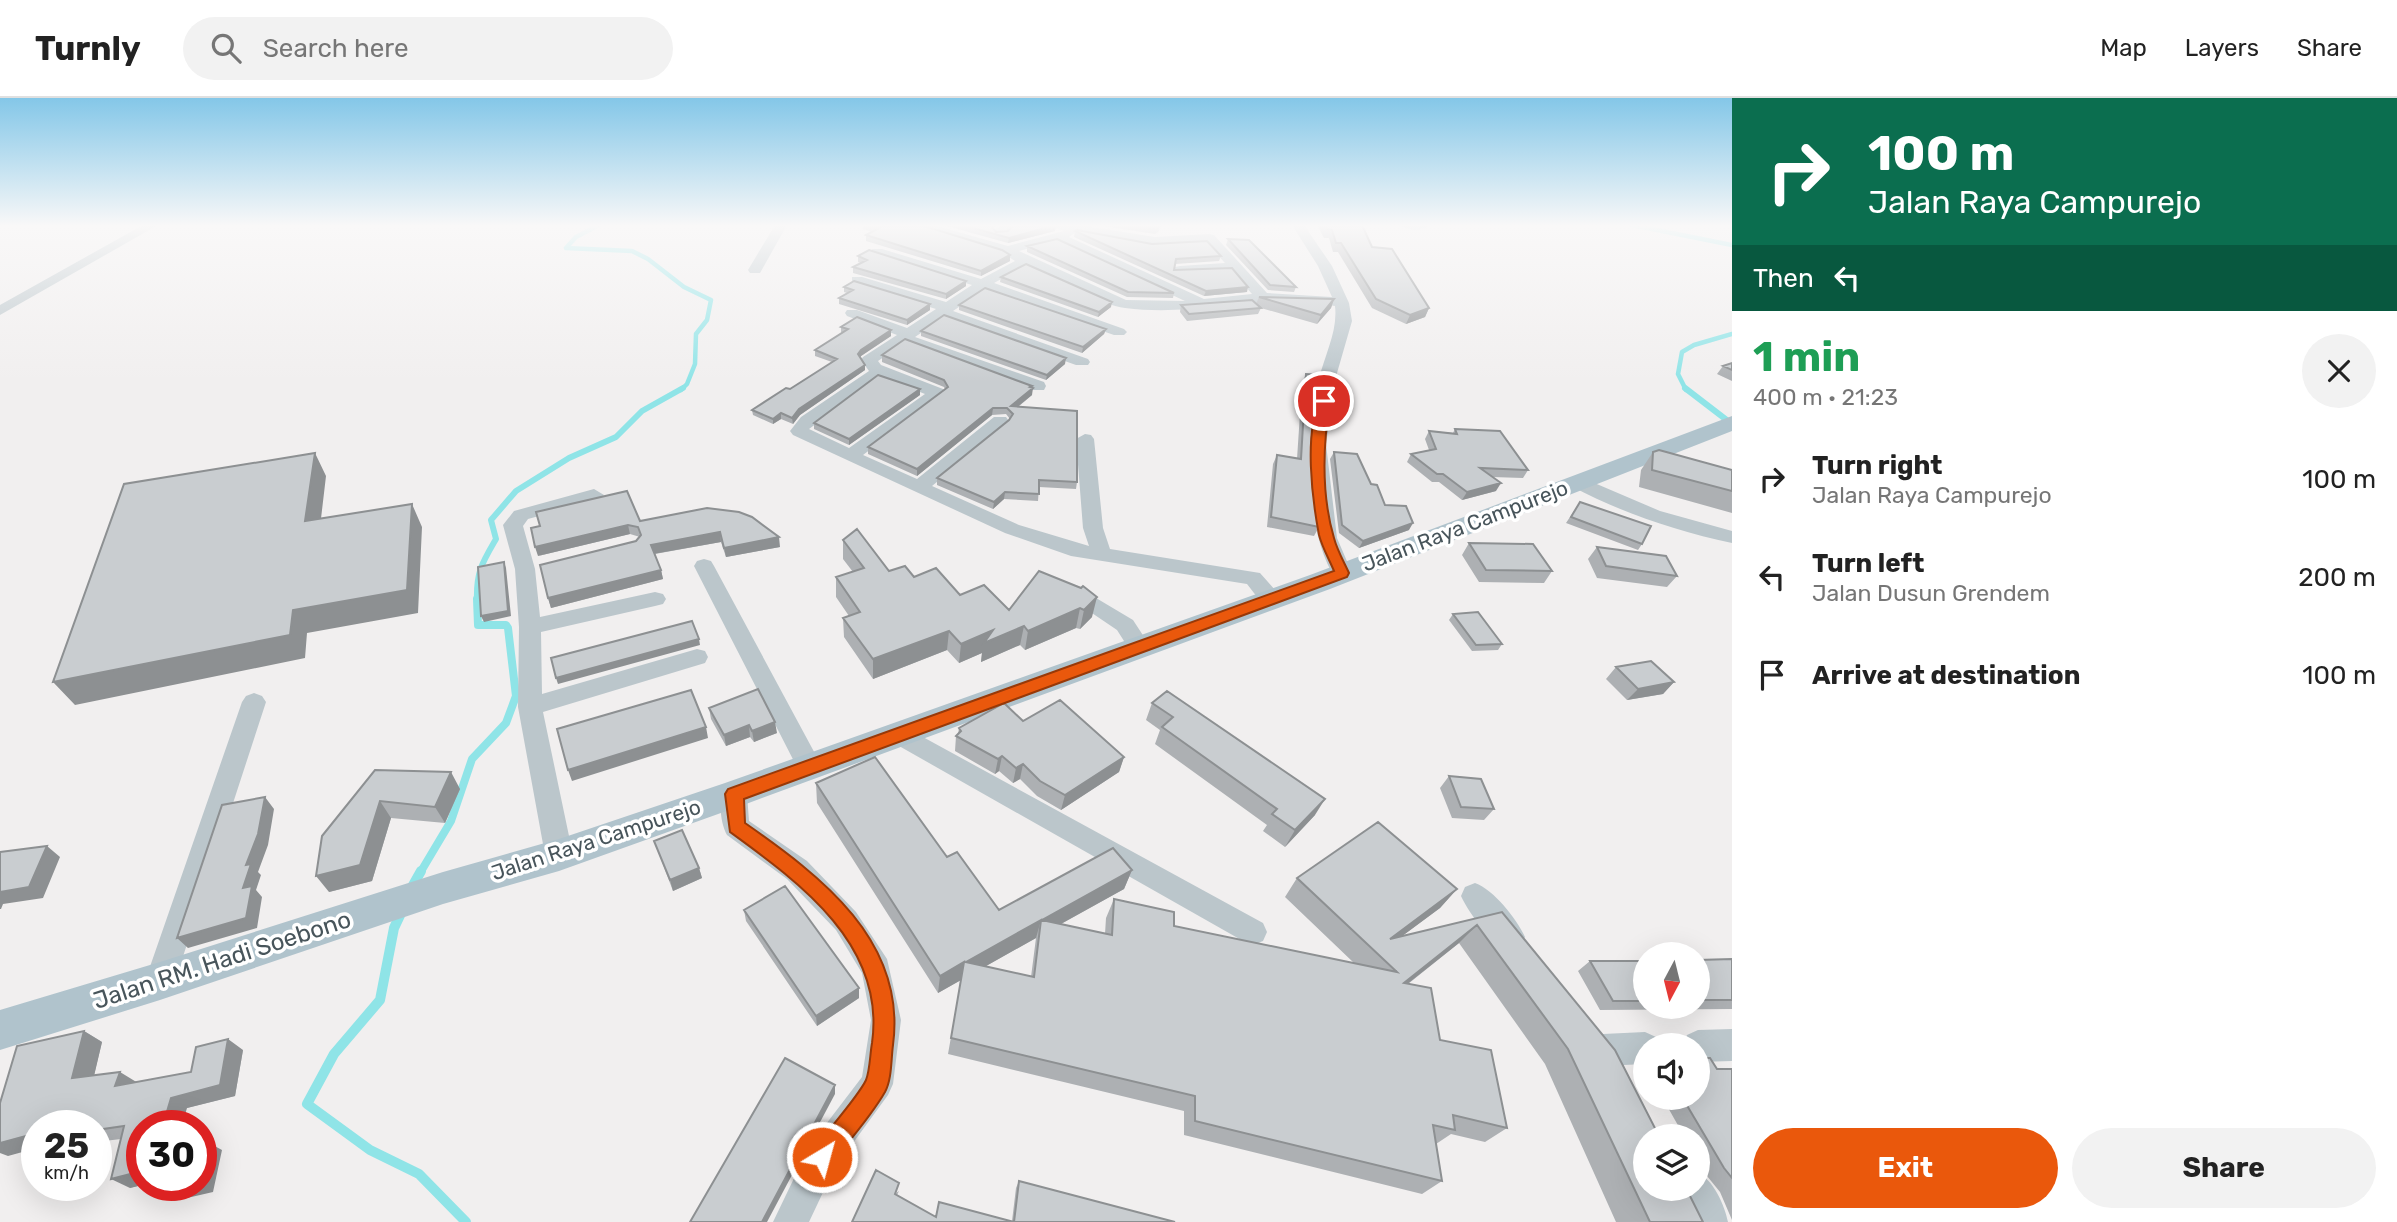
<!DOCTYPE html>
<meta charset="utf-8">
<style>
:root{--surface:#fff;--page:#f2f2f2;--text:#222;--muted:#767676;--line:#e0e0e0;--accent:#ea580c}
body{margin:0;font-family:Rubik,sans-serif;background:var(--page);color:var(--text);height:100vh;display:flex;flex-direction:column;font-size:26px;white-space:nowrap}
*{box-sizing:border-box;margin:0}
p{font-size:23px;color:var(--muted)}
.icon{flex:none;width:38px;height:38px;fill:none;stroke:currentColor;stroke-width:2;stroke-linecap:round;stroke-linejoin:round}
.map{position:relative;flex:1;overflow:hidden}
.drawer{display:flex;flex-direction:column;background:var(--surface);width:665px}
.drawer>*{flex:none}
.banner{background:#0b6e4f;color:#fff;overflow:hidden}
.needle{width:46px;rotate:187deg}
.buttons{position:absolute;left:1633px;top:844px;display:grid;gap:14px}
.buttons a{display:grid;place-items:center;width:77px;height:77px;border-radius:50%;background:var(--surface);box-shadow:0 7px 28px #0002;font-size:35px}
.speed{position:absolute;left:21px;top:1012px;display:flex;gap:14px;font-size:35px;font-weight:700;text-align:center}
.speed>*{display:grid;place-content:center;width:91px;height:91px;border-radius:50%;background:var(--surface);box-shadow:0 7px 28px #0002;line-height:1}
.speed small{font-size:18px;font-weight:400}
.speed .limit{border:10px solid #d22;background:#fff;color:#111}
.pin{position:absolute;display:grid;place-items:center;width:60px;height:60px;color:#fff;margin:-30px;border:4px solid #fff;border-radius:50%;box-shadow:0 2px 7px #0007}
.me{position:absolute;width:77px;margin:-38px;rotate:37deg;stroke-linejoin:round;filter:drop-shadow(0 0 5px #0008)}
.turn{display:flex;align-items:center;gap:24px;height:147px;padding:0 21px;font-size:32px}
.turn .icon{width:91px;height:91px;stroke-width:2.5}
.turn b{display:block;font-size:49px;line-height:60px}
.then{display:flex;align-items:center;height:66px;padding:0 21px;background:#0003;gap:14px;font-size:26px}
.round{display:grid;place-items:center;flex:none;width:74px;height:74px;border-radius:37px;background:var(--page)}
.headline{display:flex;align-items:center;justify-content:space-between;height:119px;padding:0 21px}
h1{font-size:42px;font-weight:700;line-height:52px;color:#1e9e55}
.action{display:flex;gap:14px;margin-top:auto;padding:14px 21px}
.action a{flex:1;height:80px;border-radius:42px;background:var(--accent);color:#fff;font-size:28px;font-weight:700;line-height:80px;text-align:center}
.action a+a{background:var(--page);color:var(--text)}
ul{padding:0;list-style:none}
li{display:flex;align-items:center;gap:21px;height:98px;padding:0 21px}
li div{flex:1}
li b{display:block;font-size:26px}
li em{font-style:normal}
header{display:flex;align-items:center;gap:42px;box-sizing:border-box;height:98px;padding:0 35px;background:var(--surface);border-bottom:2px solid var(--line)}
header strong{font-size:33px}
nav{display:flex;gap:38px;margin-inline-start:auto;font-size:24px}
.search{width:490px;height:63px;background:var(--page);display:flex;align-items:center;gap:18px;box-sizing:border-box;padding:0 24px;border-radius:38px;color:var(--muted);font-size:26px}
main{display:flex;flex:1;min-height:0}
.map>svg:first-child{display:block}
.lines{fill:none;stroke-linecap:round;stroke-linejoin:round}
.stream-far3{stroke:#8fe4e7;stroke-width:4.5}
.stream-far2{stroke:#8fe4e7;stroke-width:6}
.stream-far1{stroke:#8fe4e7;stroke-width:8}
.stream{stroke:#8fe4e7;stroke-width:10}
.minor{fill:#bbc6cb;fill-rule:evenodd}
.major{fill:#b0c3cc;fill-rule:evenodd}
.wall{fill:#adb0b3;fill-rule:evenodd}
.shaded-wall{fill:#8d9092}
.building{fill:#c9cdd0;stroke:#8d9092;stroke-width:2;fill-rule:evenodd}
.route{fill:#ea580c;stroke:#983908;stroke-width:2}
.labels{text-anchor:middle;stroke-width:7;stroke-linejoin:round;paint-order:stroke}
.street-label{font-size:21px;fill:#48555b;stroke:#fff}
.near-street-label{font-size:24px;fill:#48555b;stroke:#fff}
</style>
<header>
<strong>Turnly</strong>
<div class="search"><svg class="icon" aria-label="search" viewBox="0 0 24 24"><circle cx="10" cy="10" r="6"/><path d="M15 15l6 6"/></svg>Search here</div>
<nav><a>Map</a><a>Layers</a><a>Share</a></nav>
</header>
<main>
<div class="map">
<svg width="1732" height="1124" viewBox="0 0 1732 1124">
<rect width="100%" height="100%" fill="#f1efef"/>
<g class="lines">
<path class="stream-far3" d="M599,127L576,139L566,150L632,153L648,161L684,189L711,202L707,222L696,236L695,266L687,286L681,292
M1632,127L1732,147
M1686,292L1678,276L1682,254L1694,247L1732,236"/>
<path class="stream-far2" d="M1685,290L1732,326
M477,503C476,474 482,465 496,441L491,422L516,393L569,360L616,339L642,313L683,290"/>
<path class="stream-far1" d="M420,775L451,723L472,661L506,625L516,598L508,530L506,527H478L477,501"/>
<path class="stream" d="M412,789L421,773
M402,813L394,830L380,902L334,956L307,1006L370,1052L419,1076L466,1124"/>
<path class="minor" d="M143,127H158L0,217V207Z
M775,127H787L760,175H750L748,172Z
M913,127H933L1008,148L1064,133L1048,127H1079L1155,139L1209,136L1214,137L1267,195L1332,199L1318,168L1292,127H1304L1332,168L1349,205L1352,223L1335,282L1326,346L1337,440L1352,475L1349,480H1335C1304,430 1305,337 1319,281C1325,256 1338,233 1335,208C1264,196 1195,219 1125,210C1103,208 1049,178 1025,168L994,185L1124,231L1127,234L1124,237H1114L984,192L953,213L1088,261L1090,264L1088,267H1076L943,220L915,239L1044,284L1046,288L1044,292H1032L904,245L878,263L881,267L943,291L945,295L863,357L917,381L994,319H1006L1009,323L1006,327L932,388L1019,427L1089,448L1083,430L1076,341L1085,336L1091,337L1094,341L1103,430L1110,451L1260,475L1283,501L1280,506C1263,511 1256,497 1247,486L1071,458L1005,435L793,337L790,333L801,319L869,273L861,262L863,259L897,237L847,218L845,215L847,212H857L907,230L936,211L852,185V179H862L946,204L972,187L872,157V151H882L981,181L1015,163L1003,155ZM1076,134L1155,147L1206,144L1225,165L1180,168L1175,169V175L1232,173L1252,196L1204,201L1069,139ZM1056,143L1185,203L1126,202L1019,153ZM877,277L925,296L849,350L809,331L876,281Z
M1000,127H1014L1005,137H995L993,134Z
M1400,127H1430C1424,133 1406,133 1400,127Z
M1578,378L1660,413L1732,433V445C1676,433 1622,415 1571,388L1569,384Z
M594,391L604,397L601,401L528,421L523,428L535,471L540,519L655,494L663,496L666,501L663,506L655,508L541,534L542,596L697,551L705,553L708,559L705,565L543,614L573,757L569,765L559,769L549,765L545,757L518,609L519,529L515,471L503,427L514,413Z
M704,461L711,463L714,468L819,663L823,670L819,677L810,680L801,677L694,468L697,463Z
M1091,497L1133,522L1150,548L1147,554L1139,556L1131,554L1117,532L1083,509L1080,504L1083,499Z
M254,595L262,598L266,604L175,883L171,893L160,897L149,893L145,883L242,604L246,598Z
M901,627L1263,825L1267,834L1263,843L1253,847L1243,843L892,644L889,637L892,630Z
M734,685L743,688L747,696L749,723L807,763L856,814L887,861L901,922L893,986L888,997L834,1071L809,1124H773L810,1047L862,979L871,922L862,875L836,832L787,781L727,737C720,724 718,702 725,688Z
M1475,785C1494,792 1516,820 1525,839L1520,849L1510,853C1491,845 1470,817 1461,798L1465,789Z
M1732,931V963L1698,964V947H1683L1687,937L1698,932Z
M1645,934L1656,939L1659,947H1645V966L1603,968L1592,963L1587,952L1592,941L1603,936Z
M1698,1075C1713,1081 1725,1108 1728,1124H1692L1675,1090H1698Z"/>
<path class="major" d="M1732,318V333L1330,491L746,706L559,773L443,806L160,902L0,952V912L160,864L443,774L559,741L725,685L1310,477Z"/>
</g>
<path class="wall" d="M863,127H921L1010,163L981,178L866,143V137L873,134L863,131Z
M943,127H996L993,131L996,134L1056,127L1055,133L1008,145Z
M1096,127H1154L1160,128L1159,133L1155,136Z
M1317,127H1362L1372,149L1429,210L1425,219L1406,226L1372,210L1338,154H1333L1329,140H1324Z
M1075,133L1221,158L1219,163L1175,166L1174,172L1247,194L1204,198L1074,139Z
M1228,141L1296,189L1294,194L1268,192L1226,147Z
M1027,148L1174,195L1173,200L1127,199L1027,154Z
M858,158L966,183V188L946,201L853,175V169L861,165L858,164Z
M1001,179L1111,209L1098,219L1000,184Z
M844,189L930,206V212L907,227L839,206V200L847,195L844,194Z
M1259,199L1334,201L1331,210L1317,226L1261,210L1258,216L1187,223L1180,214L1181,207L1256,206Z
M959,207L1106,231L1104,236L1082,255L959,212Z
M841,229L891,238L861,258L860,259L865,272L800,317L793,326L781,321L773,326L753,317L752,312L790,291L832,264L815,258V252L843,235L841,234Z
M921,233L1065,266L1046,282L921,238Z
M882,257L1032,288V297L1018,309L1077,384L1076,391L1039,389L1038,403L1004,401L993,411L937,387V380L1010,321L1006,316L992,317L917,378L868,356V349L945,291L944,289L882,264Z
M1732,265V283L1717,276L1723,268Z
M1306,276L1314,400L1319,429L1314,438L1267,429L1273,366L1277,357L1297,361L1302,285Z
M920,297L849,347L814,331V325Z
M1455,331L1528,372L1523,380L1492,379L1496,393L1462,402L1439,384H1432L1407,364L1411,356L1429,352L1425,341L1429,333L1453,335Z
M1334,354L1371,386L1385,407L1409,432L1359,450L1339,435L1330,361Z
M1653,354L1732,372V415L1639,389L1641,372Z
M1580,404L1642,446L1638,452L1566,425Z
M707,410L780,449L726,459L721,444L655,456L661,472L663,481L551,510L548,500L636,443L640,439L630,436L538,458L640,423Z
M843,442L889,473L914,479L960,497L1009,512L1039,473L1092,519L1080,531L1076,530L1025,552L1020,547L981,564L982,555L959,565L947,552L873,581L844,539L843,520L849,518L836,499V479L853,474L843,461Z
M1469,445L1552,473L1544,485L1479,484L1462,457Z
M1597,449L1677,478L1667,489L1597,480L1588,461Z
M1453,516L1502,546L1498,552L1472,553L1449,522Z
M1616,569L1674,584L1663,596L1627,602L1606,581Z
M1152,605L1315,717L1285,749L1263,733L1267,727L1155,646L1160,632L1146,622Z
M709,610L777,635L754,644L750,639L726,648L711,621Z
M1023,623L1124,659L1119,674L1061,712L1037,698L1020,681L1013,685L999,673L995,676L955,653L956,638L958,636L959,630Z
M375,672L460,691L445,725L391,720L372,783L329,794Z
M1449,678L1494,711L1484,722L1452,720L1440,690Z
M816,685L947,759L999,812L1132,772L1124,791L1061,826L1105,836L1106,820L1114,801L1174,828L1354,865L1285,799L1297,780L1457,791L1440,810L1402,838L1502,814L1703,1124H1616L1545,966L1459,845L1408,886L1440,942L1507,1030L1485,1044L1451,1036L1436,1046L1442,1083L1422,1096L1184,1037V1013L948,956L961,882L938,895L817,705ZM1036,840L1031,879L986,868Z
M654,743L699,770L702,780L673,793Z
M744,812L859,900L817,928L746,823Z
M1732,861V911L1600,912L1578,873L1590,863H1645V908H1698V862Z
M84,933L102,944L94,977L137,984L191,974L243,952L235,998L187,1010L142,1027V1087L130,1090L121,1041L96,1044V1027H37L8,1058Z
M1717,971H1732V1122L1720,1094L1707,1078L1698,1062V1038H1684L1662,999H1698Z
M1019,1083L1175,1124H852L899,1093L897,1097L936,1119L1012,1123L1016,1090Z"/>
<path class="shaded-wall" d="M1056,127L1055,133L1008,145L1009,140Z
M1010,157V163L981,178V173Z
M966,183V188L946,201V196Z
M1248,189L1247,194L1204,198L1206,193Z
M1334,201L1331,210L1317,226L1321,217Z
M1112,204L1111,209L1098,219L1099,214Z
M930,206V212L907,227V222Z
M1429,210L1425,219L1406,226L1410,217Z
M1106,231L1104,236L1082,255L1083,249Z
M891,232V238L861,258L858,262V256L861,252Z
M1066,260L1065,266L1046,282L1047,277Z
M865,267V272L800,317L793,326L792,320L799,311Z
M1032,288V291L1033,290L1032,297L1010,315L1011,308Z
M920,291V297L849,347V341Z
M993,310L992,317L917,378V371Z
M781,315V321L773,326V321Z
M315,355L326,378L318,446L305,423Z
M1501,385L1496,393L1462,402L1467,394Z
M1005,394L1004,401L993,411L994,404Z
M412,406L422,429L418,515L307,535L305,560L75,607L53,584L293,512Z
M1413,425L1409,432L1359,450L1363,443Z
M628,427L630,436L538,458L535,449Z
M720,434L721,444L653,456L651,447Z
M779,439L780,449L726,459L724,450Z
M504,464L506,470L511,518L484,524L481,518Z
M661,472L663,481L551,510L548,500Z
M1097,499L1092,519L1080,531L1084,512Z
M1080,510L1076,530L1025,552L1028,533Z
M1024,528L1020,547L981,564L982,555L959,565L961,546L993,532Z
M949,533L947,552L873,581V561Z
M699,541L700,547L558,586L556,580Z
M1674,584L1663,596L1627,602L1638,591Z
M775,624L777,635L754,644L752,633Z
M749,627L750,639L726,648L724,637Z
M706,629L708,640L572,683L568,672Z
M1002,658L999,673L995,676L998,661Z
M1124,659L1119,674L1061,712L1065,697Z
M1023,666L1020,681L1013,685L1016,670Z
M451,674L460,691L445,725L435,709Z
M265,699L274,711L268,747L258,774L261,777L256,792L262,799L257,830L188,850L177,840L243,790L246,767Z
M1325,701L1315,717L1285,749L1295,732Z
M380,703L391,720L372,783L329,794L316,778Z
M47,748L60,759L43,800L3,806L1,811H0V794Z
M699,770L702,780L673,793L670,782Z
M1132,772L1124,791L1039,838L1042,822Z
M1457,791L1440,810L1378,856L1390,841Z
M1041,822L1036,840L963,881L966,864Z
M1477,827L1459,845L1387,902L1404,885Z
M964,864L961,882L938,895L940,878Z
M859,890V900L817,928L816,918Z
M84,933L102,944L91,991L72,980Z
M228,941L243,952L235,998L187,1010L182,1027H163L171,1000Z
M120,974L138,985L115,988Z
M835,987V996L767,1124H762Z
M37,1035V1050L8,1058L0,1055V1045Z
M209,1045L222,1052L213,1094L174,1103L159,1096L201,1087V1077Z
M142,1073V1087L130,1090L111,1081Z"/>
<path class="building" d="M868,127H921L1002,152L1010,157L981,173L866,137L879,130Z
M962,127H992L991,128L996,134L1008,133L1013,127H1056L1009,140Z
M1130,127H1154L1160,128L1156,131Z
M1324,127H1362L1372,149L1392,151L1429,210L1410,217L1376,201L1341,145H1336L1332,132L1327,131Z
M1077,132L1152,146L1207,143L1221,158L1176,161L1174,172L1232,170L1248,189L1206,193L1075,133Z
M1057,141L1174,195L1128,194L1027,148Z
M1228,141L1249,142L1296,189L1270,187Z
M869,152L966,183L946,196L853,169L867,162L858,158Z
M1026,166L1112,204L1099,214L1001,179Z
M854,183L930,206L907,222L839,200L853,192L844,189Z
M985,190L1106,231L1083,249L959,207Z
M1259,199L1334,201L1321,217Z
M1252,202L1261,210L1189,216L1181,207Z
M944,217L1066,260L1047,277L921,233Z
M857,219L891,232L861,252L858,256L865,267L799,311L792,320L781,315L773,321L752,312L786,290L790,291L837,261L815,252L848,231L841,229Z
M905,241L1032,288L1030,289L1033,290L1011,308L1077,313V384L1039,382V396L1005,394L994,404L937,380L1009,322L1013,316L1007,310H993L917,371L868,349L948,289L944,282L882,257Z
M1732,265V272L1723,268Z
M1306,276L1319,277L1311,346L1314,400L1319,429L1271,419L1277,357L1301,361Z
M878,277L920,291L849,341L814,325Z
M1455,331L1500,333L1528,372L1480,370L1501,385L1467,394L1443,376H1437L1411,356L1436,351L1429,333L1457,336Z
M1659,352L1732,372V393L1652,372L1653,354Z
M1334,354L1357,356L1371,386L1377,387L1385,407L1406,408L1413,425L1363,443L1342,427Z
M315,355L305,423L412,406L407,492L293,512L290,537L53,584L124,386Z
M627,393L640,423L707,410L739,414L752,419L779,439L724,450L720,434L651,447L661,472L548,500L540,467L636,443L641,437L638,429L628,427L535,449L531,430L540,428L536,414Z
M1580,404L1651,428L1642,446L1571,419Z
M857,431L889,473L905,468L914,479L936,470L960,497L984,487L1009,512L1039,473L1081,490L1083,488L1097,499L1084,512L1080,510L1028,533L1024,528L984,545L993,532L961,546L949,533L873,561L843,520L860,514L836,479L864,470L843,442Z
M1469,445L1533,446L1552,473L1486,472Z
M1597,449L1666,458L1677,478L1606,468Z
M504,464L508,513L481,518L478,469Z
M1478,514L1502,546L1476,547L1453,516Z
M692,523L699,541L556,580L551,560Z
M1651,563L1674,584L1638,591L1616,569Z
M758,591L775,624L752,633L749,627L724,637L709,610Z
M691,592L706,629L568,672L557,631Z
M1167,593L1325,701L1295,732L1272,716L1277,711L1162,629L1173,619L1152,605Z
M1060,602L1124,659L1065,697L1040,683L1023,666L1016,670L1002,658L998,661L956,638L961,633L959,630L1004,605L1023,623Z
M875,659L947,759L957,754L999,812L1113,750L1132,772L1042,822L1112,837L1114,801L1174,814V828L1397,874L1297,780L1378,724L1457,791L1390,841L1502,814L1615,952L1659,1038H1645V1090H1686L1703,1124H1650L1568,951L1477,827L1404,885L1431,890L1440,942L1491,952L1507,1030L1453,1017L1455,1032L1433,1027L1442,1083L1195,1023V998L951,940L964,864L940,878L816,685ZM1041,822L1034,879L966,864Z
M375,672L451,674L435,709L380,703L360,767L316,778L322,738Z
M1449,678L1481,681L1494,711L1461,709Z
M265,699L258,736L246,767L251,766L243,790L252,788L246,820L177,840L222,707Z
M682,732L699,770L670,782L654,743Z
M47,748L29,789L0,794V754Z
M785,788L859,890L816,918L744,812Z
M1732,861V902H1698V862Z
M1590,863H1645V903H1613Z
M84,933L72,980L120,974L115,988L191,974L196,949L228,941L220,987L171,1000L163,1027H142V1073L111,1081L124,1028L96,1032V1027H69L70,1026L64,1027H37V1035L0,1045V1005L17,948Z
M785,960L835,987L762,1124H690Z
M1698,960H1710L1717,971H1732V1080L1724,1070L1682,999H1698Z
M209,1045L201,1077V1046Z
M876,1072L899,1085L895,1096L936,1119L939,1104L1014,1124H852Z
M1019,1083L1175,1124H1014Z
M162,1087H199L159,1096Z"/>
<linearGradient id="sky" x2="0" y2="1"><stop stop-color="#84c7e8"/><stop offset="0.45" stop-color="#f9f8f8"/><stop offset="1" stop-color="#f9f8f8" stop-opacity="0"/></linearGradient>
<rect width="1732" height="284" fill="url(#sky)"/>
<path class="route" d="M1320,301L1330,303C1323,347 1321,396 1334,440C1337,452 1344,464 1349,475L1347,479L744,701L745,725C821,778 907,843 893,947C891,962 892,981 885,994C870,1020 848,1044 830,1067L822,1071L814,1067L810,1059L814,1051C827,1033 858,999 866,982C870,972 870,956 872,945C886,847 800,785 730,734L725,696L728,691L1334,473C1329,461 1322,449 1319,437C1312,400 1304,336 1320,301Z"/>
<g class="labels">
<g class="street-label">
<text transform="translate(1465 428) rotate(-21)" y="7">Jalan Raya Campurejo</text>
<text transform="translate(596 742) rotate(-18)" y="7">Jalan Raya Campurejo</text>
</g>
<g class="near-street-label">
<text transform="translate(222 862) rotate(-18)" y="8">Jalan RM. Hadi Soebono</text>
</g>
</g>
</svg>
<div class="buttons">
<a><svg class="needle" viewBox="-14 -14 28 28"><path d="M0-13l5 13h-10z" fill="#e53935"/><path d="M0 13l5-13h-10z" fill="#767676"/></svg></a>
<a><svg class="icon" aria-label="sound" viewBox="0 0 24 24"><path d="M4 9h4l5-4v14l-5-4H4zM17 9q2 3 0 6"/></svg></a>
<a><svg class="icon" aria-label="layers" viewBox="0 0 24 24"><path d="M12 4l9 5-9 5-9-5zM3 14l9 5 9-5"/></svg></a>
</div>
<div class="speed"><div>25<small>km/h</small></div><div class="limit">30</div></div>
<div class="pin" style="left:1324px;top:303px;background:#d93025"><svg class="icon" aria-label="arrive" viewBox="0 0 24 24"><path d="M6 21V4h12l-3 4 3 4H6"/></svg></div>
<svg class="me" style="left:822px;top:1059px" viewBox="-20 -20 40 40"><circle r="17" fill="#ea580c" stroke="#fff" stroke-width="3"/><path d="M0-11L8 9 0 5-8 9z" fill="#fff"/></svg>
</div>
<section class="drawer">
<div class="banner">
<div class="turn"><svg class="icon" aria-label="right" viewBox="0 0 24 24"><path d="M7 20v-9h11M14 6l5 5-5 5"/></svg><div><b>100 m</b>Jalan Raya Campurejo</div></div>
<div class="then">Then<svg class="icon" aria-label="left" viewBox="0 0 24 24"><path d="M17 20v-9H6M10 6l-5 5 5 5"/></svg></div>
</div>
<div class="headline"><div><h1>1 min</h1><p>400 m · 21:23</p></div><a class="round"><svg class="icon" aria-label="close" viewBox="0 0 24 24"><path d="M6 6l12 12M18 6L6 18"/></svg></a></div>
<ul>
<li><svg class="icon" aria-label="right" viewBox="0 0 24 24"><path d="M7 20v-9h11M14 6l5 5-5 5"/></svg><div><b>Turn right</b><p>Jalan Raya Campurejo</p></div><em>100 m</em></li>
<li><svg class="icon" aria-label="left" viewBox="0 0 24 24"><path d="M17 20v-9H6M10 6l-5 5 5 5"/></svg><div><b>Turn left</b><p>Jalan Dusun Grendem</p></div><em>200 m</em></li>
<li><svg class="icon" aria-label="arrive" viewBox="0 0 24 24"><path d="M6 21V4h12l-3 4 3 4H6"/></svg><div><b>Arrive at destination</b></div><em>100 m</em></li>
</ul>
<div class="action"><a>Exit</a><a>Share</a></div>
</section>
</main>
